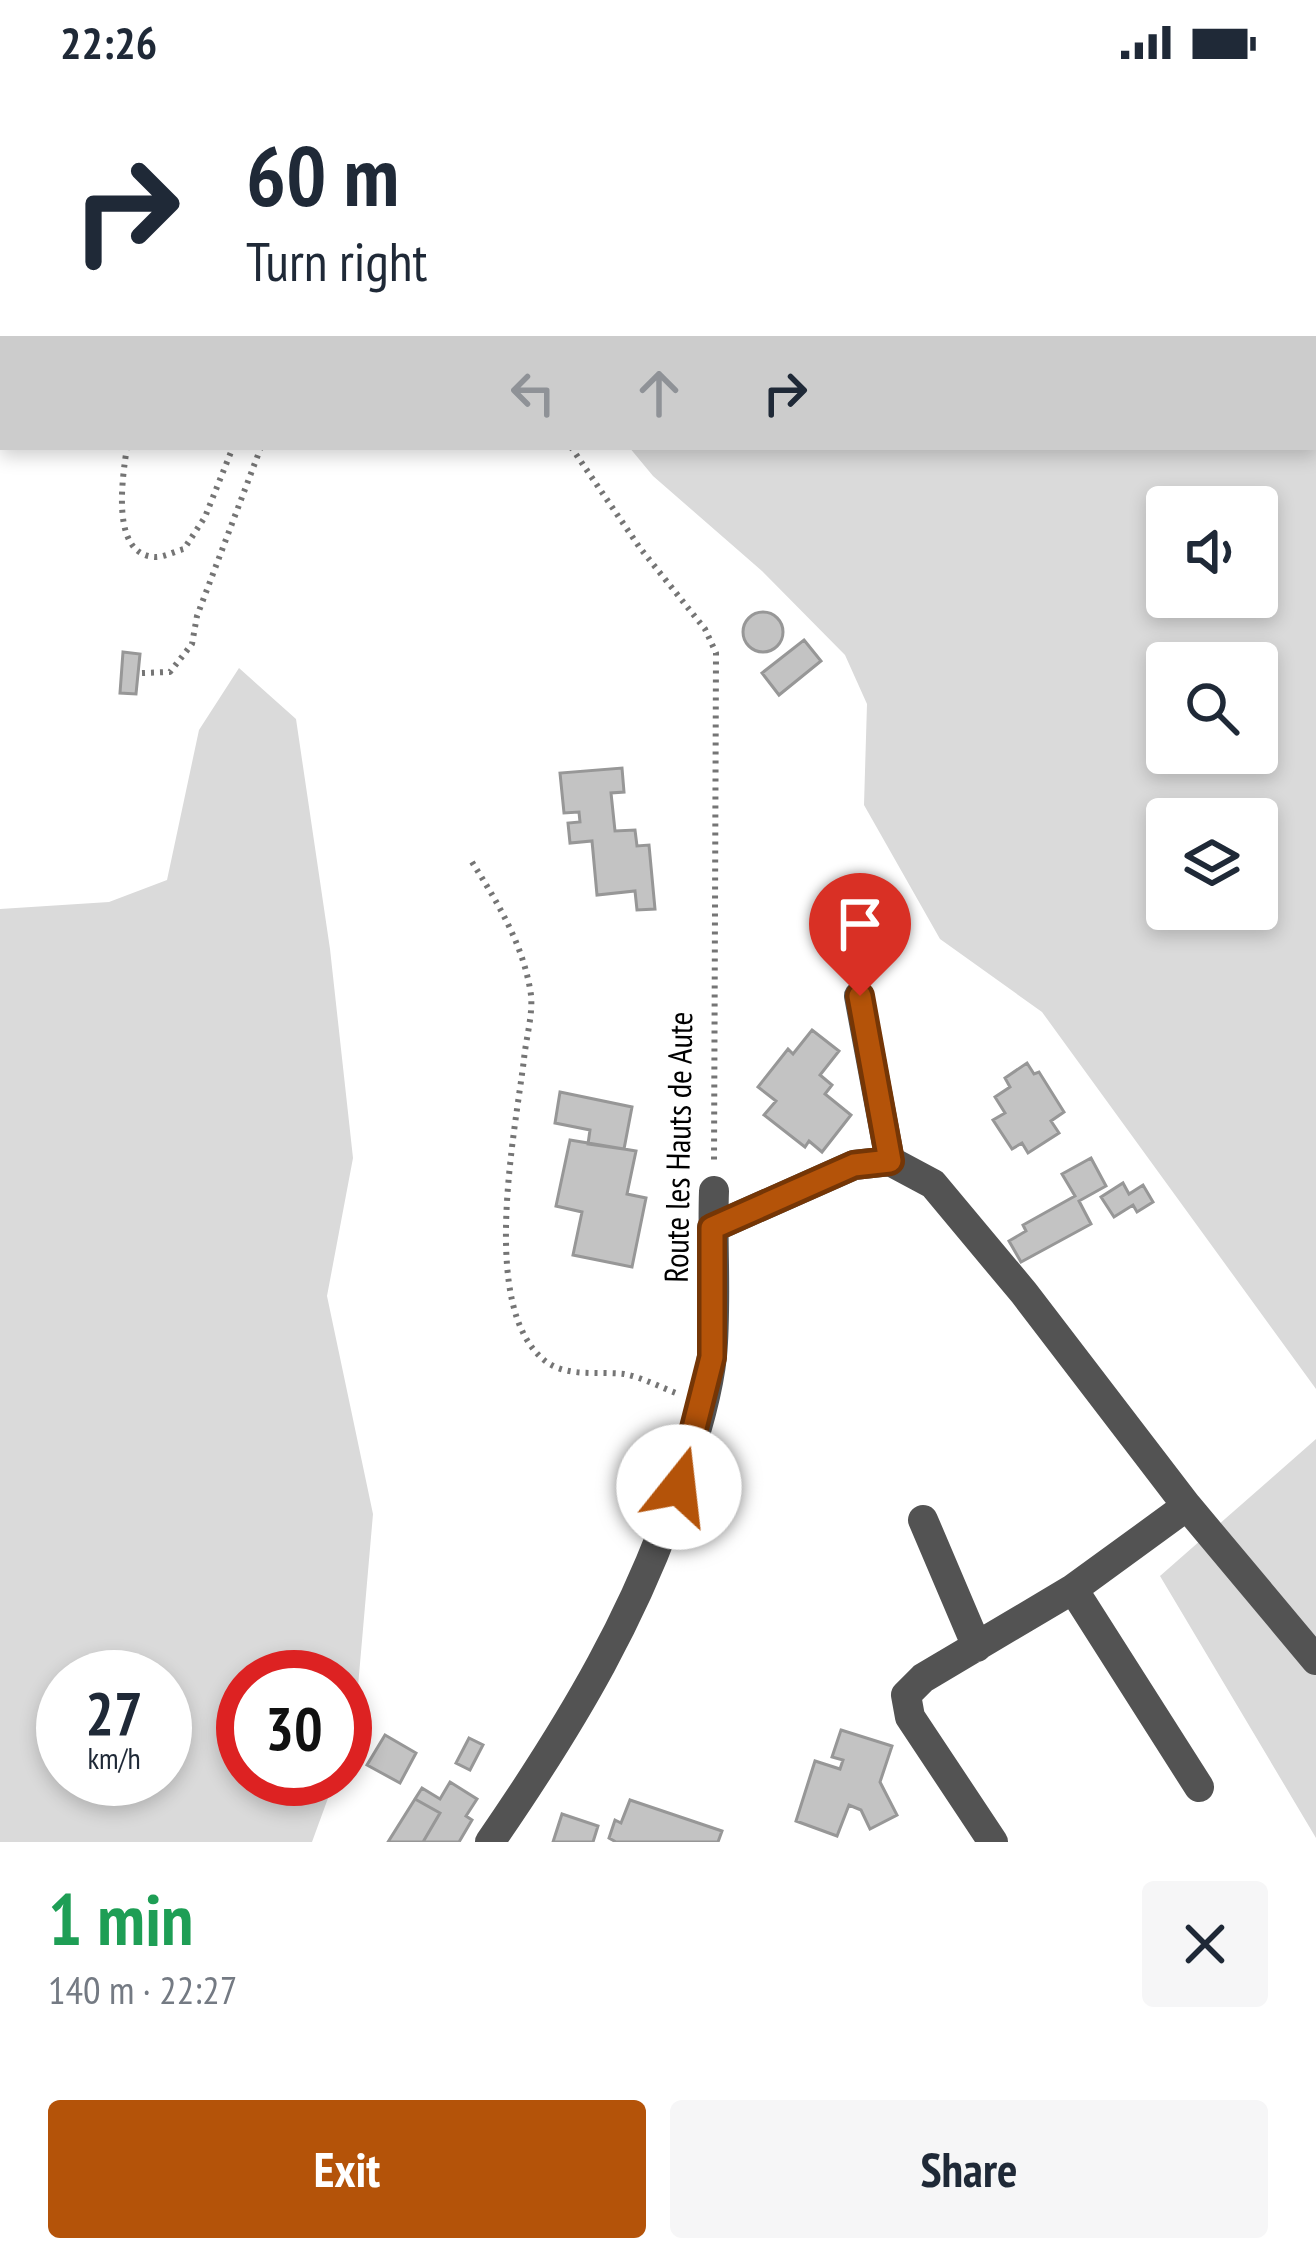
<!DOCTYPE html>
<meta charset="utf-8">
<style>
:root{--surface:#fff;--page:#f6f6f7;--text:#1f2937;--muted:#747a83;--accent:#b45309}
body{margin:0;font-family:"PT Sans Narrow",sans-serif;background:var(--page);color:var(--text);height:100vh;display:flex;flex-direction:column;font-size:45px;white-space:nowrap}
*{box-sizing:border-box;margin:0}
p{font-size:39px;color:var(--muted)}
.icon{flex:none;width:66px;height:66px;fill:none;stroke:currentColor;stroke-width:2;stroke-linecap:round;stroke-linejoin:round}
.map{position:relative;height:1758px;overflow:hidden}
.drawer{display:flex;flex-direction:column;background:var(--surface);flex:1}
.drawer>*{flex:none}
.guide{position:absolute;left:0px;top:0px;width:1317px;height:366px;box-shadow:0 6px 18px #0003;background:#fff;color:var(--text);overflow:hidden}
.tools{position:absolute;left:1146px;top:402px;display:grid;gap:24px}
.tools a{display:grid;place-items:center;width:132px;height:132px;border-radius:12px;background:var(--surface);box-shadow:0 6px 18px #0003;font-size:60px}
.speed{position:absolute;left:36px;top:1566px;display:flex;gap:24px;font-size:60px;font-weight:700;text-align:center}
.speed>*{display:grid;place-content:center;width:156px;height:156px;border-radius:50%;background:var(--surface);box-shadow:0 6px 18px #0003;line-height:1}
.speed small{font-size:30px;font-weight:400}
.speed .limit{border:18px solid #d22;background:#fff;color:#111}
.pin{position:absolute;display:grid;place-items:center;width:102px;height:102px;color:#fff;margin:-123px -51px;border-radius:50% 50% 50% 0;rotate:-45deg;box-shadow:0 0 12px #0007}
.pin .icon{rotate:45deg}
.me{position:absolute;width:132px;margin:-66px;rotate:16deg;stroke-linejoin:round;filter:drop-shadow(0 0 9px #0008)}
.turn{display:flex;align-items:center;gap:42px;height:252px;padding:0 48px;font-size:54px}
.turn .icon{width:156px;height:156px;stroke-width:2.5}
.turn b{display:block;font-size:84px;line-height:102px}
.lanes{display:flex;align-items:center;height:114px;padding:0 48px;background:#0003;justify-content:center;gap:60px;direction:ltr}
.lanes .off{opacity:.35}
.round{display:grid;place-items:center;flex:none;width:126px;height:126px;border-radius:12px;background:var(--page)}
.headline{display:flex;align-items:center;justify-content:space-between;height:204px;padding:0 48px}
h1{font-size:72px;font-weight:800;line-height:90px;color:#1e9e55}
.button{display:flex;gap:24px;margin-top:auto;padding:24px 48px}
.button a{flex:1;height:138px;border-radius:12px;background:var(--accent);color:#fff;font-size:48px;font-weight:800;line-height:138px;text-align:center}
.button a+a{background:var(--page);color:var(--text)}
.status{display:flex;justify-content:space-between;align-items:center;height:84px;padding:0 60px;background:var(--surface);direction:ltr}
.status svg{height:33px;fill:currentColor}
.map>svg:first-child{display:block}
.green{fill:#dadada;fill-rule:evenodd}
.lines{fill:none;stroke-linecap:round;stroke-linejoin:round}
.stream{stroke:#a1a1a1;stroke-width:9}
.building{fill:#c3c3c3;stroke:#979797;stroke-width:3}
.path{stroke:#757575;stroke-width:6;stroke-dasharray:3 6;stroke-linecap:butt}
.minor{stroke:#535353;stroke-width:30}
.route-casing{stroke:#753606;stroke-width:30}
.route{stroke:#b45309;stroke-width:21}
.labels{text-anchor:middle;stroke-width:9;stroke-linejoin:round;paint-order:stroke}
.street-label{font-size:33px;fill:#000;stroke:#fff}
</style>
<div class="status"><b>22:26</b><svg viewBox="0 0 49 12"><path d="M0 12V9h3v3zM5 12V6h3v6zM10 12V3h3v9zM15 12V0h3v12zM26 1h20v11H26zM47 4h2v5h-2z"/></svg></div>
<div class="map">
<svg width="1316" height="1758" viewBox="0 0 1316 1758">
<rect width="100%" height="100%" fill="#fff"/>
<path class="green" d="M483,0H1316V1305L1042,928L940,855L864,721L867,620L845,571L762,487L653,392L629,363H1314V3ZM1167,423H1257V513H1167ZM1167,579H1257V669H1167ZM1167,735H1257V825H1167Z
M239,584L296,635L330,865L353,1074L327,1212L373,1430L355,1637L345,1666V1593H243V1695H335L312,1758H0V825L109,818L167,796L199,646ZM63,1593H165V1695H63Z
M1316,1355V1754L1160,1492Z"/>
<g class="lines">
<path class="stream" d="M1278,3V0
M1314,153L1316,155"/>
</g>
<path class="building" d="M743 548a20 20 0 1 1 40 0a20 20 0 1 1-40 0Z
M804,556L821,577L779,611L762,589Z
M123,568L140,570L136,610L120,609Z
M622,684L624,708L611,709L615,747L635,746L637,762L649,761L655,825L637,826L635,807L597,811L592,757L570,759L568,739L580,738L579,728L564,729L560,689Z
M812,946L839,967L820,991L832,1001L825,1010L851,1031L822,1068L809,1057L805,1063L764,1031L776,1017L758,1003L788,965L793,970Z
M1027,979L1034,990L1039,988L1064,1028L1051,1037L1059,1049L1028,1069L1022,1059L1012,1065L993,1036L1005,1029L995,1013L1010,1003L1005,994Z
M560,1008L632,1023L624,1065L588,1060L590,1046L555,1039Z
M570,1056L636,1067L627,1110L646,1114L632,1183L573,1171L582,1128L556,1122Z
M1091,1074L1106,1102L1079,1117L1091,1140L1021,1178L1009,1157L1026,1147L1023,1141L1075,1112L1062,1090Z
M1123,1099L1129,1110L1143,1101L1153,1118L1137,1128L1133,1121L1114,1133L1101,1113Z
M841,1646L892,1662L880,1698L897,1731L870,1745L861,1726L849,1721L837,1752L796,1737L815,1677L840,1685L843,1676L832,1673Z
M385,1651L416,1669L400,1699L367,1681Z
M469,1654L483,1661L470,1686L456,1679Z
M450,1698L477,1715L466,1732L472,1736L459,1758H423L440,1729L415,1715L422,1704L440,1715Z
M415,1715L440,1729L423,1758H388Z
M630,1716L722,1747L718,1758H616L609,1754L615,1736L621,1739Z
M562,1730L598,1742L593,1758H553Z"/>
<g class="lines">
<path class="path" d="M408,0L409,3
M172,3L173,0
M0,13L3,7
M127,363C123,391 109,472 156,473C164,473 176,467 184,465L205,433L233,363
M571,363L640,464L705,545L716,569L714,1080
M142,589L170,588L192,560L197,532L261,363
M472,778C498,819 524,862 531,911C533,931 526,954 524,975C515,1049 479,1223 544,1276C566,1294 598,1287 624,1290C641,1293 660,1303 676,1309"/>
<path class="minor" d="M859,912L890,1077
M712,1144L854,1081L890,1077L933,1100L1024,1209L1187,1422L1316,1576
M923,1436L977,1563
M1073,1505L1199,1703
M490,1758C572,1639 640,1526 684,1387C695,1351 708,1310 712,1272C717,1218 712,1162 714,1107
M993,1758L910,1633L906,1611L923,1594L1073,1505L1187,1422"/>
</g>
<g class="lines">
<defs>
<path id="route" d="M679,1403L712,1273V1144L854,1081L890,1077L860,912"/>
</defs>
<use href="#route" class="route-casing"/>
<use href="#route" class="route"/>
</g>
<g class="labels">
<g class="street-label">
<text transform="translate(678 1063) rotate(-89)" y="12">Route les Hauts de Aute</text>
</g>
</g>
</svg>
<div class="tools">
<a><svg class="icon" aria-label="sound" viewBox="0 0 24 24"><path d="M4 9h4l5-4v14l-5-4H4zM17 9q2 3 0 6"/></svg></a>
<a><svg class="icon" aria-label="search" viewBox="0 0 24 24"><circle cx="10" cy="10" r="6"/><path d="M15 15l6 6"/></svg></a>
<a><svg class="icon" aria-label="layers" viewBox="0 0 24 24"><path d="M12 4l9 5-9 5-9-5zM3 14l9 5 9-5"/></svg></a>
</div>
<div class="speed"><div>27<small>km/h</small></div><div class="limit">30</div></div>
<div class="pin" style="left:860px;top:912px;background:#d93025"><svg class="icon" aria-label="arrive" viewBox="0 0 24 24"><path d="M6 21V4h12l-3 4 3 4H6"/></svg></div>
<svg class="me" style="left:679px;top:1403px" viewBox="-20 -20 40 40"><circle r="19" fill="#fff"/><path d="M0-13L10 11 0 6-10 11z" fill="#b45309"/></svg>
<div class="guide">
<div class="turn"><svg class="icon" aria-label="right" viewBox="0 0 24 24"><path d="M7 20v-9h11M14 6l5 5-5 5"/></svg><div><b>60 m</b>Turn right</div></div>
<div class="lanes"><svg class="icon off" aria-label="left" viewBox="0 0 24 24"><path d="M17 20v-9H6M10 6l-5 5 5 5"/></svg><svg class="icon off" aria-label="ahead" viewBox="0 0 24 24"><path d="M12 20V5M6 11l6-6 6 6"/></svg><svg class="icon" aria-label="right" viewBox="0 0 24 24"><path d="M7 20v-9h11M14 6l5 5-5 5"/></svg></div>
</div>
</div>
<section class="drawer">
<div class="headline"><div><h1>1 min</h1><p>140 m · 22:27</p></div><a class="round"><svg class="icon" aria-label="close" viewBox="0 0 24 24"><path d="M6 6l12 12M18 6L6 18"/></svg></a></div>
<div class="button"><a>Exit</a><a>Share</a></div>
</section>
